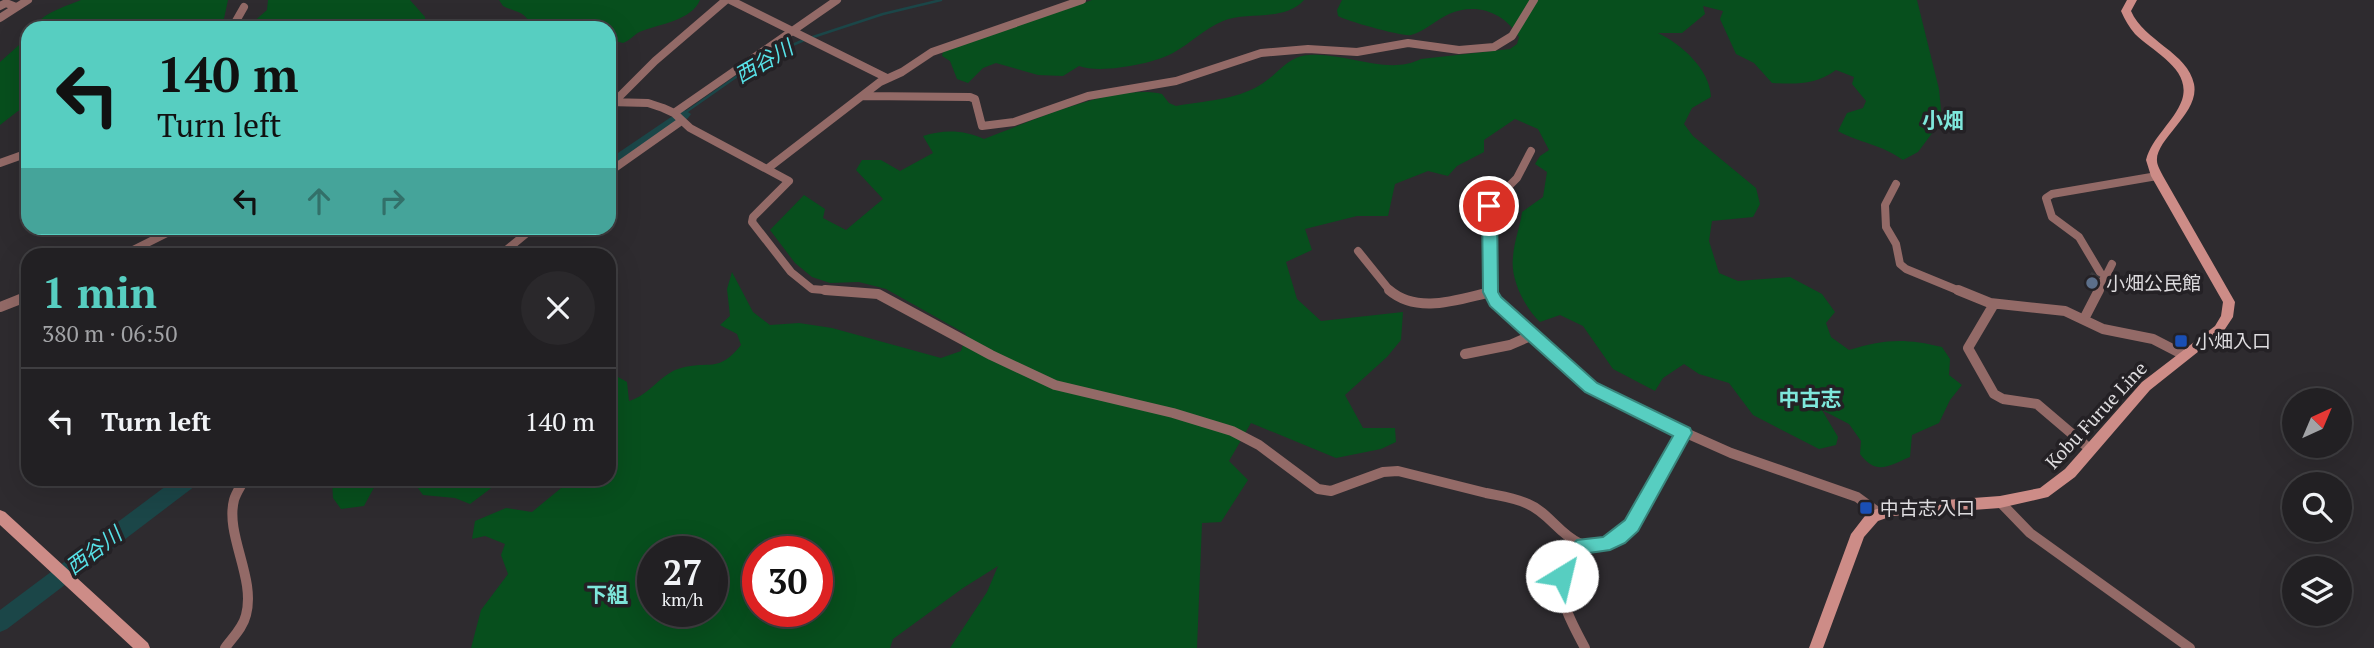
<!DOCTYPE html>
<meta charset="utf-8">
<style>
:root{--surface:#222023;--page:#2a282b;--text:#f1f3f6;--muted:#a2a3a6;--line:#3f3e41;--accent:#57cec1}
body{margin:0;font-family:"PT Serif","Noto Sans JP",serif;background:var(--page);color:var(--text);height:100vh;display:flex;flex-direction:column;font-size:26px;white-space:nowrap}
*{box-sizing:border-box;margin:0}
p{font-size:23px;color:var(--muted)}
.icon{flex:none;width:38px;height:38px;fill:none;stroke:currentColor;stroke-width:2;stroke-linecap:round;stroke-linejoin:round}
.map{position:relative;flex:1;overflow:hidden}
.sheet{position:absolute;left:21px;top:248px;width:595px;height:238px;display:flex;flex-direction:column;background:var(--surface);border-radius:21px;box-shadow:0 7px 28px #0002,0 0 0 2px var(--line)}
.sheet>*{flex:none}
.top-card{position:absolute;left:21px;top:21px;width:595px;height:214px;border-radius:21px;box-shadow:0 7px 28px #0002,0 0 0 2px var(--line);background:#57cec1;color:#111;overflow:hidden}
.needle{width:46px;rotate:44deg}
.fabs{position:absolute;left:2282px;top:388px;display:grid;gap:14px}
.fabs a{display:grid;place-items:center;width:70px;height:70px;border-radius:50%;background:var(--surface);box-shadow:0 7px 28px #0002,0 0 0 2px var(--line);font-size:35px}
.speed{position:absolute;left:637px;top:536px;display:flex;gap:14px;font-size:35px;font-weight:700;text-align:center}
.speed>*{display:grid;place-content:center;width:91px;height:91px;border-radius:50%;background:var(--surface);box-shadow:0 7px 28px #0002,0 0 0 2px var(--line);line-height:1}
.speed small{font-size:18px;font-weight:400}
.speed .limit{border:10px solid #d22;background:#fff;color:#111}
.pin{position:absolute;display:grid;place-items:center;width:60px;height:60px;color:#fff;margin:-30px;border:4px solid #fff;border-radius:50%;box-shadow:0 2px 7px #0007}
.me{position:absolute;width:77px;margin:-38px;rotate:36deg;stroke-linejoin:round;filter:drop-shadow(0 0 5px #0008)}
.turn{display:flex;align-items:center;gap:24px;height:147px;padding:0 21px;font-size:32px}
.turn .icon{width:91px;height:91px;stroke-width:2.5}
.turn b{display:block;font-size:49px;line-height:60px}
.lanes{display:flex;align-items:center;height:66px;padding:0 21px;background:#0003;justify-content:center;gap:35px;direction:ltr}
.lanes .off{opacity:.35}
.round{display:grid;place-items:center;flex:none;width:74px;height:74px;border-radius:37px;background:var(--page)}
.head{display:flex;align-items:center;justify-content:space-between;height:119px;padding:0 21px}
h1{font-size:42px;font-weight:800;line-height:52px;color:var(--accent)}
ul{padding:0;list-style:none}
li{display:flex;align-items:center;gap:21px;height:105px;padding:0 21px;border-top:2px solid var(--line)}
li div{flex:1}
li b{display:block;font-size:26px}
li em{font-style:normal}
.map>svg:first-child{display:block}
.green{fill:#074f1d;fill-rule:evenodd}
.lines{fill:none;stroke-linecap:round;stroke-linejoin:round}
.stream{stroke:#1b4648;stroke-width:2.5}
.river{fill:#1b4648;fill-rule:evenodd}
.street-far1{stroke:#936a67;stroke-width:8}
.street{stroke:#936a67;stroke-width:10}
.secondary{fill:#cd8c87;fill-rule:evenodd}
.wall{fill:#474548}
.building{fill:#525054;stroke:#39383b;stroke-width:2}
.route{fill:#57cec1;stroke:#39867d;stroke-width:2}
.service-dot{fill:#5c6f8a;stroke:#242125;stroke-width:2.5}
.transit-dot{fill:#1a4fb4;stroke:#242125;stroke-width:2.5}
.labels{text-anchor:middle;stroke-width:7;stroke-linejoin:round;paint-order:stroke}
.poi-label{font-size:19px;fill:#dedcdf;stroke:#242125;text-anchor:start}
.street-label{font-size:19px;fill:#dedcdf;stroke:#242125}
.water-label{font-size:21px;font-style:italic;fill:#57e2e8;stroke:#242125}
.neighbourhood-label{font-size:21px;font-weight:bold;fill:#7ee7db;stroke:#242125}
</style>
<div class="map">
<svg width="2374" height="648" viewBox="0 0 2374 648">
<rect width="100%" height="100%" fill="#2e2b2f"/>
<path class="green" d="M81,0H228L222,28H34C43,12 65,7 81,0Z
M268,0H410L425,17L426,28H246L267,10Z
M499,0H700C692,20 660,24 642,31C635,33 631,40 623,43L615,41L609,28L597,25L594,20C584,19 576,18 571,28H531C527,11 517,13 503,6Z
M1092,0H1304C1284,22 1248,11 1223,21C1204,29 1191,43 1173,53C1153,64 1100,74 1079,66L1063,76L1038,75L996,63L983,68L968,83L957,79L950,61L942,56L943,51Z
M1342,0H1917L1939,89L1942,120L1918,152L1903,160C1881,144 1859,143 1838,131L1847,113L1863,108L1866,101L1852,84L1854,77L1836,70C1816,85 1796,84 1772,83L1754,63L1736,54L1720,19L1723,11L1703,6L1705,14L1682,33H1658C1681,44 1710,69 1711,97L1692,108L1684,124L1693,136L1756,188L1760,204L1753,217L1712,221L1709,241L1719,273L1738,281L1790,277L1822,294L1835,312L1826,323L1831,337L1849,350C1885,339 1905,338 1942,347L1950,359L1949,375L1962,385L1950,400L1939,423L1912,435L1910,457C1888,466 1877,476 1860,454L1861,441L1849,424L1822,410L1838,437L1836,445L1819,449L1753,415L1729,383L1699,374L1684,364L1663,378L1655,391L1613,369L1583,326L1560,315L1540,322C1525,308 1510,279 1513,257C1514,242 1520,227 1522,212L1543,197L1547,172L1535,164L1540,156L1549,150L1538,129L1515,119L1484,140V152L1457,166L1448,176L1428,171L1395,184L1388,216H1357L1305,229L1312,250L1286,262L1297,299L1321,321L1403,312L1401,340L1387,357L1345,395L1363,428H1395L1396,442L1381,449L1336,458L1251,423L1229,461L1248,480L1221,522L1202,523L1197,648H950L987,592L998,566L963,588L893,639L890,648H471L481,610L508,574L501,555L505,544L485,536L472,539L475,521L506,508L532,512L566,484L560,480H609V372L627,382L629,401C650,395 661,373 681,368C709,360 718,374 741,345L737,334L720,325L730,316L727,289L732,272L753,312L770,325L799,323L832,328L941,358L961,351L966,334L886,289L859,282L830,283L812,277L795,263L770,230L804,195L825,209L823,218L846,230L883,199L856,170L862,160H881L900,171L933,153L923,136C944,129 965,130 984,139C1030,122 1114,83 1162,94L1169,103L1176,106C1203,101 1236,100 1260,85C1278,75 1287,56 1309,55C1346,52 1387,76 1421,59L1510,49L1517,44L1519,37C1504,12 1476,2 1449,14C1436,20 1425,31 1411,35C1403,37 1347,21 1338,16L1337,10ZM653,551H712V611H653ZM758,551H817V611H758Z
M28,37V108L18,111L0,125V62Z
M332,480H385L377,482L364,506L341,509L333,498Z
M412,480H502L470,504L455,498L423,495Z"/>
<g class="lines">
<path class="stream" d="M810,38L883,14L941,0
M683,114L763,58L804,40"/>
<path class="river" d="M683,109L691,114L688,118L630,161H618L616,157L618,153Z
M174,480H198L195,486L7,629L0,632V610Z"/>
<path class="street-far1" d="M730,0L887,78
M0,6L6,3L16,7
M0,18L28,0
M232,28L244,7
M862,96L970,97L975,99L982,126L1014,122L1088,96L1176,81L1261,53L1308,49L1357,52L1408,43L1459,50L1494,47L1512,36L1534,0
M609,102L648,103L663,108L674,113L690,128L789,181L753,217L752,222L791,272L812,289L848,292
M614,102L655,61L726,0
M674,113L837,0
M0,163L28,153
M767,169L880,82L902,72L932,52L1082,0
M609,172L680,122
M1896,184L1885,205L1886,227L1896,244L1900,264L1906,269L1962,292
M1358,251L1391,292
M121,256L177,228
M499,256L533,228
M2104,279L2079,237L2052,217L2046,198L2052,194L2157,176
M1492,292L1488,267L1489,206L1517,178L1531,151
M2098,292L2112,264"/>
<path class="street" d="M825,290L878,294L991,355L1055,385L1173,413L1232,431L1259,445L1318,489L1331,491L1383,472L1398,471C1427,478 1457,486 1486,493C1500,496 1516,498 1528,504C1548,512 1559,534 1579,543C1627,566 1668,465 1684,433
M1389,290C1418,315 1459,299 1491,292
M1492,290L1496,302L1605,397L1731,453L1857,497L1879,513
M1958,290L1990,303L2065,311L2103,329L2153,339L2184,355
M1994,304L1968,348L1994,394L2003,399L2037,404L2091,450
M0,307L28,296
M2084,319L2099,290
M1465,354L1510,345L1533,335
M2000,502L2030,533L2190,648
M1583,546C1578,552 1572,556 1567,563C1550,588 1573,625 1585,648
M225,648C232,638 243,628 246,615C256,578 225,535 234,500C236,493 241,486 244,480"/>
<path class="secondary" d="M2127,0H2137L2131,11C2144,41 2188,53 2194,84C2200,113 2155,139 2157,161C2157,165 2161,172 2163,176L2235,302L2233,317L2223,332L2150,390L2075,477L2048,497L2000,508L1892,516L1878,521L1864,537L1823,648H1809L1851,534L1868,512L1892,504L2000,496L2040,488L2065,469L2142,382L2215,326L2221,316L2223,302L2151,176L2146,160C2152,137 2174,122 2182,100C2192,69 2153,52 2135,34C2129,27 2125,20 2121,11Z
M0,510L5,512L148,643L150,648H133L0,525Z"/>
</g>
<path class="wall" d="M2092,273L2095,284L2092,288L2085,284Z"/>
<path class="building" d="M2092,273L2099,277L2095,284L2087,281Z"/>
<path class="route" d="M1489,201L1497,206L1498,292L1501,297L1597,383L1690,428L1692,433L1638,531L1625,543L1610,550L1589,553L1576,566L1569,582L1562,585L1556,582L1553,576L1562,555L1577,540L1603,537L1625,520L1673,436L1585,392L1490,306L1483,292L1482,206Z"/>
<circle class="service-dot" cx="2092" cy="283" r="7"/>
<g class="transit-dot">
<rect x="2174" y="334" width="14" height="14" rx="3.5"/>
<rect x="1859" y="501" width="14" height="14" rx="3.5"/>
</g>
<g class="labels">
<g class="poi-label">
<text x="2106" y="290">小畑公民館</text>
<text x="2195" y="348">小畑入口</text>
<text x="1880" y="515">中古志入口</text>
</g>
<g class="street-label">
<text transform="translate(2096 415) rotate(-47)" y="7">Kobu Furue Line</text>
</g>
<g class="water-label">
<text transform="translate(764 62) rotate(-30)" y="7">西谷川</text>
<text transform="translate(94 551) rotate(-37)" y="7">西谷川</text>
</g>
<g class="neighbourhood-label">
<text x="1943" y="128">小畑</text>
<text x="1810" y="406">中古志</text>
<text x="607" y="602">下組</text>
</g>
</g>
</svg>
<div class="fabs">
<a><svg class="needle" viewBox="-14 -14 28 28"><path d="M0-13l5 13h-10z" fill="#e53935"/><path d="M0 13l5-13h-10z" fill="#a2a3a6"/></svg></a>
<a><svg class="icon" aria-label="search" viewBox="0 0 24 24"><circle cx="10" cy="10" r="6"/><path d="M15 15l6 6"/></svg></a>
<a><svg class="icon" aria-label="layers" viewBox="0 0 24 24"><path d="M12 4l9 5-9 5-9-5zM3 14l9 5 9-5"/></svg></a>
</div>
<div class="speed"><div>27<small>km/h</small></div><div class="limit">30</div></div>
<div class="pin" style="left:1489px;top:206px;background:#d93025"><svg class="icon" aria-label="arrive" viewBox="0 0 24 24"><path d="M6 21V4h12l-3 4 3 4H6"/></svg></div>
<svg class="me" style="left:1562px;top:576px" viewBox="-20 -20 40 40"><circle r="19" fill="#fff"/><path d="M0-13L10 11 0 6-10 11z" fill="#57cec1"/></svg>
<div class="top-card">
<div class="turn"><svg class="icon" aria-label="left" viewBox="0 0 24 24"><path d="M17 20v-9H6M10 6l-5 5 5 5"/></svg><div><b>140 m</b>Turn left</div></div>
<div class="lanes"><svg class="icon" aria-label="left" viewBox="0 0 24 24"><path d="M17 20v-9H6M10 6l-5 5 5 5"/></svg><svg class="icon off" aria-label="ahead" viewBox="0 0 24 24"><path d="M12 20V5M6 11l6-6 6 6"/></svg><svg class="icon off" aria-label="right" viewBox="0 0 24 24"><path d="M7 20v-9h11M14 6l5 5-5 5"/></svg></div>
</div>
<section class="sheet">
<div class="head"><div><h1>1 min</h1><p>380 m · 06:50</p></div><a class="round"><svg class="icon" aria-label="close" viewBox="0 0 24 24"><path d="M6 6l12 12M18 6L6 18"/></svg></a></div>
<ul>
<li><svg class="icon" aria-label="left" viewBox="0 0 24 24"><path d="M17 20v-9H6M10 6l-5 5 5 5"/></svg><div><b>Turn left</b></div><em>140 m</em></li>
</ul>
</section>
</div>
